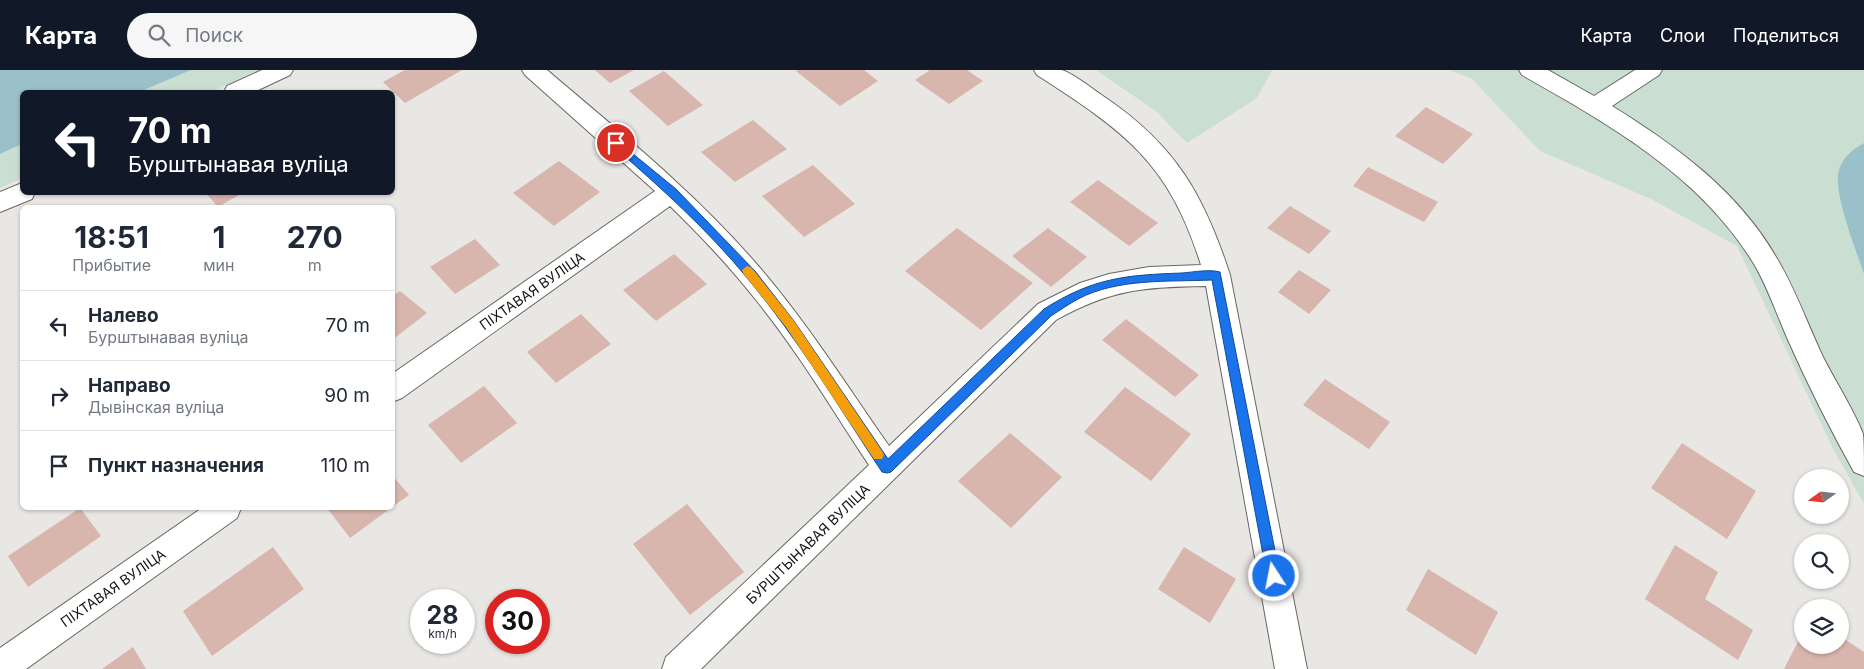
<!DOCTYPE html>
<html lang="ru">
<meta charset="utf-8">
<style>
:root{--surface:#fff;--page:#f6f6f7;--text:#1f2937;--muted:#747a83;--line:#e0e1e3;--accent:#111827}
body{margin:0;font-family:Inter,sans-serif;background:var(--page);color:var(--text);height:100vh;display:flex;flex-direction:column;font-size:19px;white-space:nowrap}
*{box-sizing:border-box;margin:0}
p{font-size:16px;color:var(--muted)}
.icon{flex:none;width:28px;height:28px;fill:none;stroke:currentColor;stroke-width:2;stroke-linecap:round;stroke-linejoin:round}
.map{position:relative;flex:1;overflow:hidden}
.panel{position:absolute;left:20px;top:135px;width:375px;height:305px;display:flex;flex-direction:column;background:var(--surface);border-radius:8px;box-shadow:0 1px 4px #0004}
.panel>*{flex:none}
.guide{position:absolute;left:20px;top:20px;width:375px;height:105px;border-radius:8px;box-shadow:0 1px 4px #0004;background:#111827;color:#fff;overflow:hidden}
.needle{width:32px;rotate:255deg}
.buttons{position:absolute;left:1794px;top:399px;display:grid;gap:10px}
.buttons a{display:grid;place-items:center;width:55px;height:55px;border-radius:50%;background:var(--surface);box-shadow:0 1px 4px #0004;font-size:25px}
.speed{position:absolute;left:410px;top:519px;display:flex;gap:10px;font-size:25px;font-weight:700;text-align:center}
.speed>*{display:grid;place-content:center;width:65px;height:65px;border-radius:50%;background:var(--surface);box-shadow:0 1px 4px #0004;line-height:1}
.speed small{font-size:12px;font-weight:400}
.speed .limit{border:8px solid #d22;background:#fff;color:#111}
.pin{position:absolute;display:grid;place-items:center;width:42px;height:42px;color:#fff;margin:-21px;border:2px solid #fff;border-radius:50%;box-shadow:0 1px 5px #0007}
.me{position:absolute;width:55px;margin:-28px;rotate:349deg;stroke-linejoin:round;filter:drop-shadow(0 0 4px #0008)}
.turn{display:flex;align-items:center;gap:18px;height:105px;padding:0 25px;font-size:22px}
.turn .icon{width:65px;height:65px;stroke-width:2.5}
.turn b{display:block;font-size:35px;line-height:42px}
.eta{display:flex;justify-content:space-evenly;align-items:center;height:85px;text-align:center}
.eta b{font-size:30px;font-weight:700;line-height:35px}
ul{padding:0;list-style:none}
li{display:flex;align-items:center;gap:15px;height:70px;padding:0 25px;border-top:1px solid var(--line)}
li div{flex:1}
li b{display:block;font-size:19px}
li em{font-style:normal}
header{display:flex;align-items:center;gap:30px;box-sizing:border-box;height:70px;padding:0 25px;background:var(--accent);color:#fff}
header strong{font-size:24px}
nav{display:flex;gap:28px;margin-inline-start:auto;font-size:18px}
.search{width:350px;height:45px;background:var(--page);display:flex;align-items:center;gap:12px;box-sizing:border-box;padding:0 18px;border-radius:28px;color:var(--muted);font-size:19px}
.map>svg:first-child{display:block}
.green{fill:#cadfd2}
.water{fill:#9ac0ca}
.building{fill:#d8b5ad}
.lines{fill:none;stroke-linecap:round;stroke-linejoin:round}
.street-casing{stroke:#686763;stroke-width:2}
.street{fill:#fff;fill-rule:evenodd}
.route{fill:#1a73e8;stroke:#114b97}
.slow{fill:#f59e0b}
.labels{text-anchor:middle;stroke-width:4.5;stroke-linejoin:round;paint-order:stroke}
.street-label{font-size:14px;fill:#161614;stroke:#fff}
</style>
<header>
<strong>Карта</strong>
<div class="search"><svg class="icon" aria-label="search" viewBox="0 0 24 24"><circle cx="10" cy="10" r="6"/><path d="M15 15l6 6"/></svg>Поиск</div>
<nav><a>Карта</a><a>Слои</a><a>Поделиться</a></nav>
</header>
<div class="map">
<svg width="1864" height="599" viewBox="0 0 1864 599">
<rect width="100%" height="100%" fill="#e8e7e3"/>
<path class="green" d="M0,0H260L210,22H22V108L0,118Z
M1096,0H1272L1257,28L1187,73L1157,42Z
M1449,0H1864V434L1832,377L1737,176L1651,129L1540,81L1472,9Z"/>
<path class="water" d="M0,0H191L139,22H22V74L0,84Z
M1864,73V204C1857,182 1830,117 1840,97C1845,85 1854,79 1864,73Z"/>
<path class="building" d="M405,0H462L405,33L383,12Z
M595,0H634L610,13Z
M798,0H864L878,11L840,36L796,1Z
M930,0H967L983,11L949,34L915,10Z
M664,1L703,35L668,56L629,21Z
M1426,37L1473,64L1443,94L1395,66Z
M753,50L787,79L735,112L701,82Z
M559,91L600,122L554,156L513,123Z
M813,95L855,134L804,167L762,126Z
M1368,97L1438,132L1424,152L1353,116Z
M1098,110L1158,153L1129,176L1070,132Z
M205,122H244L218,137Z
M1290,136L1331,161L1309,184L1267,158Z
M957,158L1033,213L981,260L905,201Z
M1048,158L1087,187L1051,217L1012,186Z
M475,169L500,195L455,224L430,197Z
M674,184L707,214L656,251L623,220Z
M1299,200L1331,220L1309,244L1278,222Z
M400,221L427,243L392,270V226Z
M581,244L611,274L556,313L527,282Z
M1126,249L1199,305L1175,327L1102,270Z
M1325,309L1390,352L1369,379L1303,335Z
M484,316L517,353L461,393L428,355Z
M1125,317L1191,364L1151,411L1084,362Z
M1010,363L1062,407L1011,458L958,411Z
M1682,373L1756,421L1727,469L1651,418Z
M392,405L409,425L392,437Z
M687,434L744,502L690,545L633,474Z
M80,438L101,466L28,517L8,486Z
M327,438H391L350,468Z
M1675,475L1718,502L1705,529L1753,560L1738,590L1645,529Z
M273,477L304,519L212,586L183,541Z
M1184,477L1236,509L1210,553L1158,519Z
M1428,499L1498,542L1476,585L1406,540Z
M1802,564V575H1840V566L1864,582V599H1784Z
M133,577L146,599H102Z"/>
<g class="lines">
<defs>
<path id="street" d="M262,0H293L290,5L254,22H224L227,16Z
M522,0H547C621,63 697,124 760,198C808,254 847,316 889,376L1038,234L1080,213L1109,204L1149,197L1201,195C1169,92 1124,61 1037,5L1034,0C1042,0 1052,0 1061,0C1072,2 1095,21 1106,28C1176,76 1204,125 1230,205L1307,599H1275L1206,216C1145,217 1111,219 1056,250L701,599H662L666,587L869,395C833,341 800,285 760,235C732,199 702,167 670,136L402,328L392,332V304L655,121L525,5Z
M1519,0H1548L1594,26L1635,0H1662L1659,5L1612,36C1675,75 1738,121 1776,187C1795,218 1807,253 1823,287C1835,311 1854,340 1863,364C1864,375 1864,394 1864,406L1854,402C1830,359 1808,315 1788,270C1777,245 1768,218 1754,194C1701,106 1609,54 1522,5Z
M22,113V122H35L32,129L0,142V122Z
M202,438H241L237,448L26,599H0V578Z"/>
</defs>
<use href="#street" class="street-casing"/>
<use href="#street" class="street"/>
</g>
<path class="route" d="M616,70L676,119L755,201L794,251L888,389L1044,239C1093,208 1125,205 1182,203C1194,202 1209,199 1220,202L1280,506L1278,510L1274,512L1269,510L1267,506L1212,210C1168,212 1118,208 1078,229C1069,234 1060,240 1051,246L891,402L887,403L882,402C839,337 798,269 748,209C708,160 660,117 613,76L611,73Z"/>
<path class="slow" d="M747,196L751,197L794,251L882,381L884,385L882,389H874L786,257L743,203L742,200Z"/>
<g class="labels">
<g class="street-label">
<text transform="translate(532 221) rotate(-35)" y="5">ПІХТАВАЯ ВУЛІЦА</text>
<text transform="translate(808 474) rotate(-44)" y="5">БУРШТЫНАВАЯ ВУЛІЦА</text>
<text transform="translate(113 518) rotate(-35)" y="5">ПІХТАВАЯ ВУЛІЦА</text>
</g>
</g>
</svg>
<div class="buttons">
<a><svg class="needle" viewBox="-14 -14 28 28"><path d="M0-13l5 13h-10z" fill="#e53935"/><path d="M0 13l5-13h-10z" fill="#747a83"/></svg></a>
<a><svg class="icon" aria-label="search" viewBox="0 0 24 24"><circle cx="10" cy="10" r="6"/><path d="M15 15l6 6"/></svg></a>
<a><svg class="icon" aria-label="layers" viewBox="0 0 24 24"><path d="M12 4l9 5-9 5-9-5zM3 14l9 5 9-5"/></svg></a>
</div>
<div class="speed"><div>28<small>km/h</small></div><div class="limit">30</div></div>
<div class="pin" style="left:616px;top:73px;background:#d93025"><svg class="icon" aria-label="arrive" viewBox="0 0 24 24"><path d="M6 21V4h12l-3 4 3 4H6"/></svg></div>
<svg class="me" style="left:1274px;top:506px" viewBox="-20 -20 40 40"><circle r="17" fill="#1a73e8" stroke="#fff" stroke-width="3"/><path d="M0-11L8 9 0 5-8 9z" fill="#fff"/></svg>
<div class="guide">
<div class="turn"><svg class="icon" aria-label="left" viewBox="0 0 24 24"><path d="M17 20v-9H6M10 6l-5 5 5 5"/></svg><div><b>70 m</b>Бурштынавая вуліца</div></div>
</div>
<section class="panel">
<div class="eta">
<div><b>18:51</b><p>Прибытие</p></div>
<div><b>1</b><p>мин</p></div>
<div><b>270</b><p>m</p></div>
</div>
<ul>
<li><svg class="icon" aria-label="left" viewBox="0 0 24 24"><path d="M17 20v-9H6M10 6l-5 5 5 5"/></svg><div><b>Налево</b><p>Бурштынавая вуліца</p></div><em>70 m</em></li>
<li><svg class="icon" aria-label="right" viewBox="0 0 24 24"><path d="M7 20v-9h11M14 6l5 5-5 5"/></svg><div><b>Направо</b><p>Дывінская вуліца</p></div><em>90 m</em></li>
<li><svg class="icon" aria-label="arrive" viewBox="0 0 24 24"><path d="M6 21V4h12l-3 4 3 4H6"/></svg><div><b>Пункт назначения</b></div><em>110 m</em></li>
</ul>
</section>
</div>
